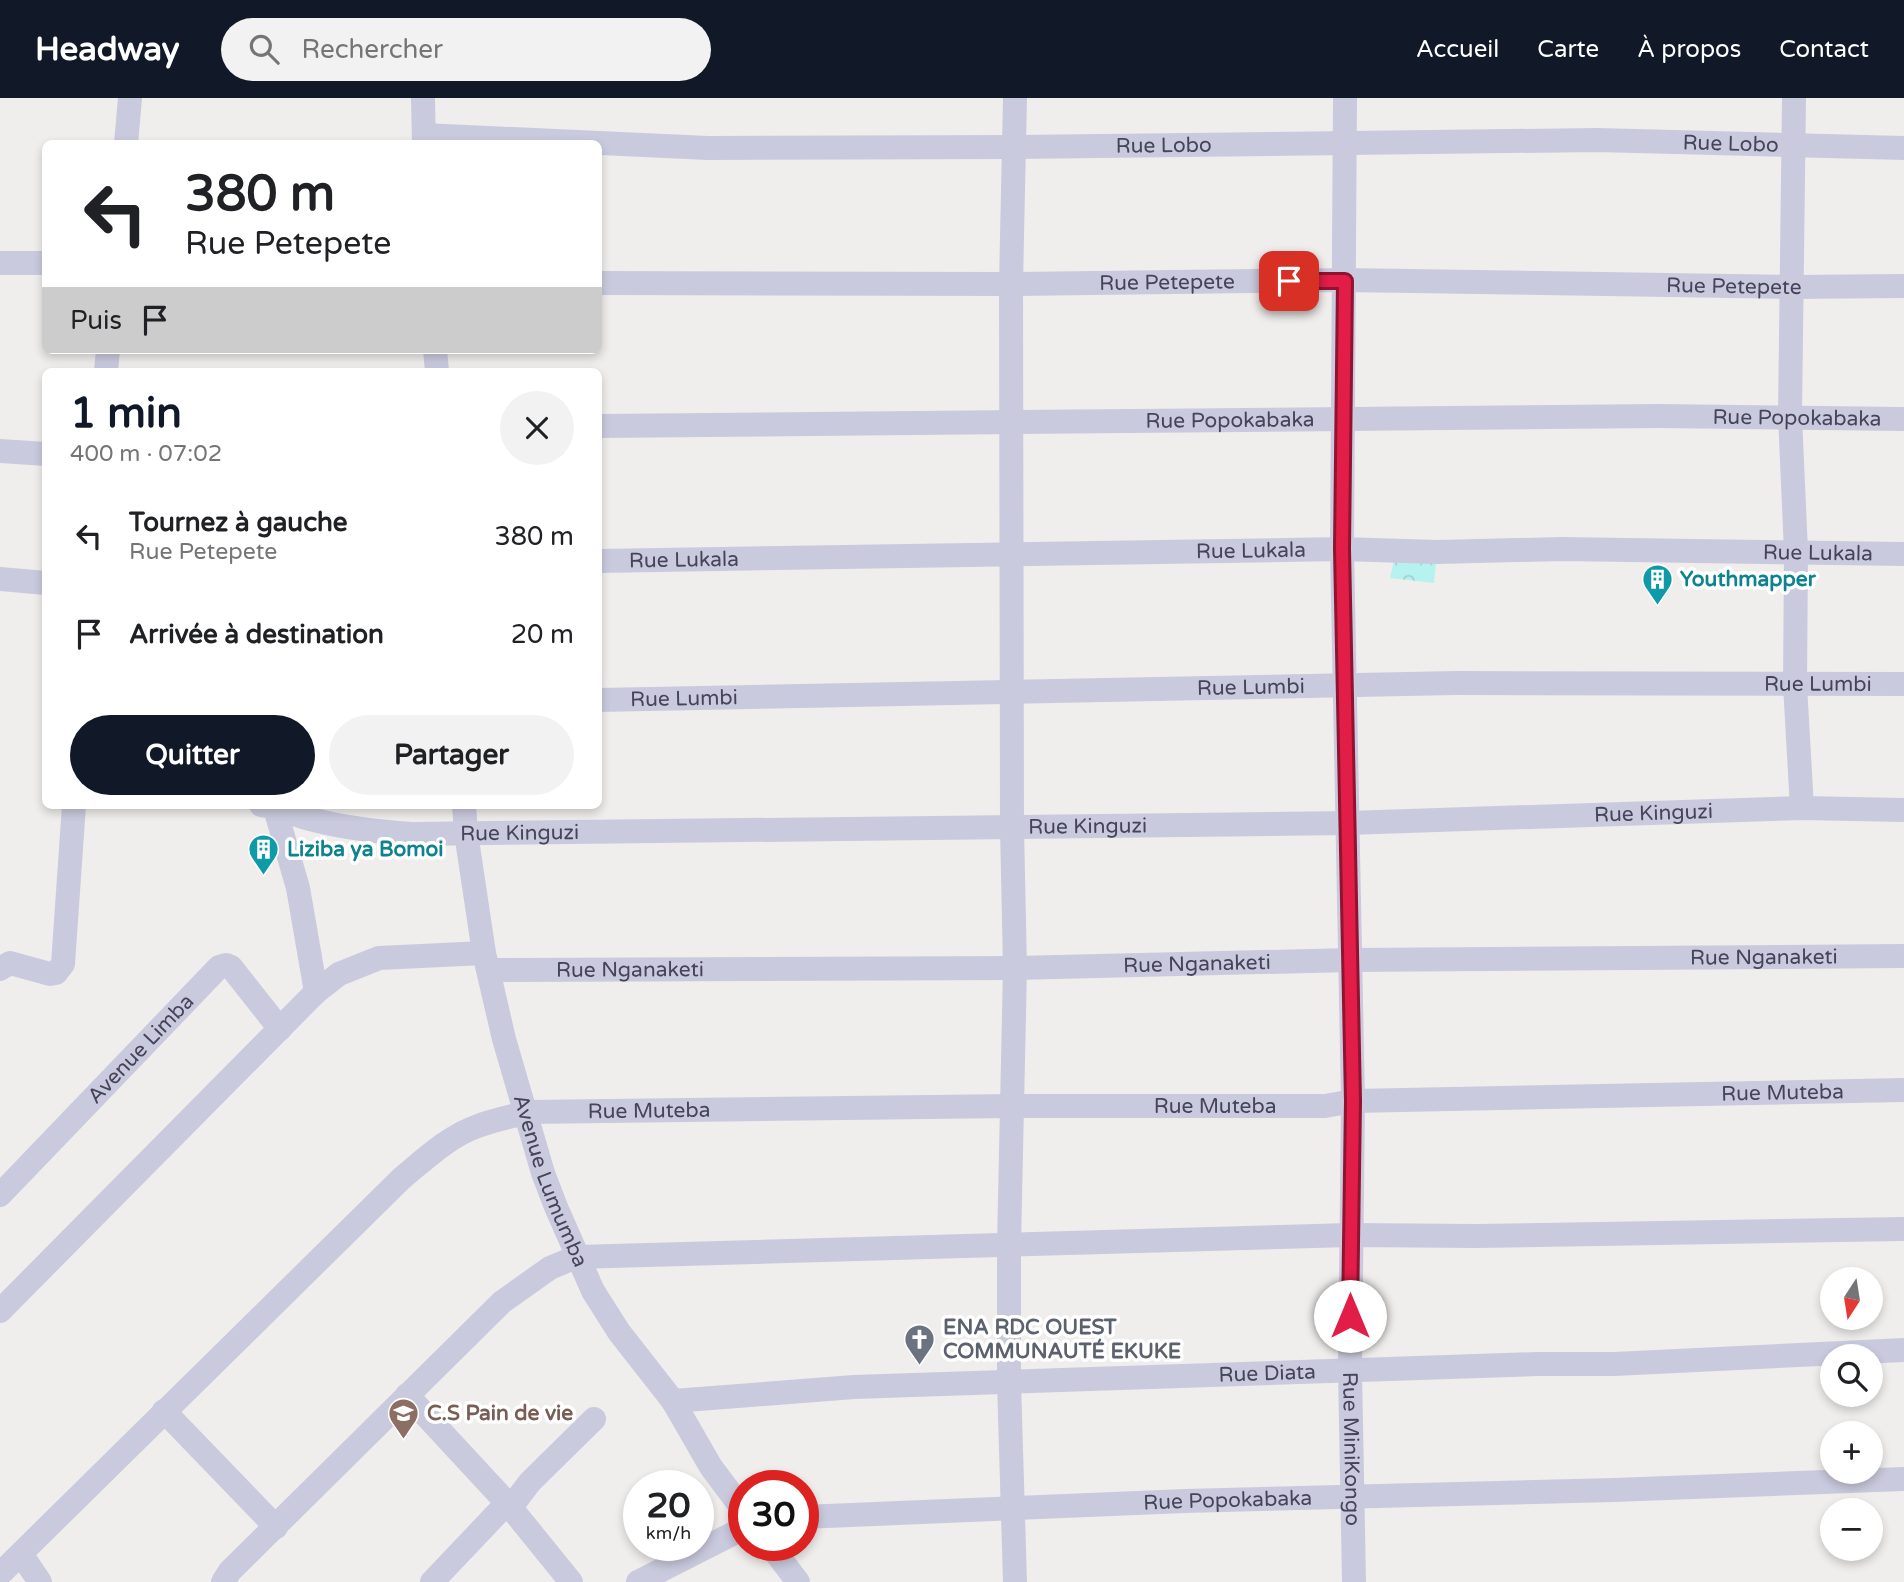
<!DOCTYPE html>
<html lang="fr">
<meta charset="utf-8">
<style>
:root{--surface:#fff;--page:#f2f2f2;--text:#202124;--muted:#757577;--accent:#111827}
body{margin:0;font-family:"Varela Round",sans-serif;background:var(--page);color:var(--text);height:100vh;display:flex;flex-direction:column;font-size:26px;white-space:nowrap}
*{box-sizing:border-box;margin:0}
p{font-size:23px;color:var(--muted)}
.icon{flex:none;width:38px;height:38px;fill:none;stroke:currentColor;stroke-width:2;stroke-linecap:round;stroke-linejoin:round}
.map{position:relative;flex:1;overflow:hidden}
.panel{position:absolute;left:42px;top:270px;width:560px;height:441px;display:flex;flex-direction:column;background:var(--surface);border-radius:10px;box-shadow:0 4px 10px #0003}
.panel>*{flex:none}
.top-card{position:absolute;left:42px;top:42px;width:560px;height:214px;border-radius:10px;box-shadow:0 4px 10px #0003;background:#fff;color:var(--text);overflow:hidden}
.needle{width:46px;rotate:192deg}
.tools{position:absolute;left:1820px;top:1169px;display:grid;gap:14px}
.tools a{display:grid;place-items:center;width:63px;height:63px;border-radius:50%;background:var(--surface);box-shadow:0 4px 10px #0003;font-size:35px}
.speed{position:absolute;left:623px;top:1372px;display:flex;gap:14px;font-size:35px;font-weight:700;text-align:center}
.speed>*{display:grid;place-content:center;width:91px;height:91px;border-radius:50%;background:var(--surface);box-shadow:0 4px 10px #0003;line-height:1}
.speed small{font-size:18px;font-weight:400}
.speed .limit{border:10px solid #d22;background:#fff;color:#111}
.pin{position:absolute;display:grid;place-items:center;width:60px;height:60px;color:#fff;margin:-30px;border-radius:14px;box-shadow:0 4px 10px #0006}
.me{position:absolute;width:77px;margin:-38px;rotate:0deg;stroke-linejoin:round;filter:drop-shadow(0 0 5px #0008)}
.turn{display:flex;align-items:center;gap:24px;height:147px;padding:0 28px;font-size:32px}
.turn .icon{width:91px;height:91px;stroke-width:2.5}
.turn b{display:block;font-size:49px;line-height:60px}
.then{display:flex;align-items:center;height:66px;padding:0 28px;background:#0003;gap:14px;font-size:26px}
.round{display:grid;place-items:center;flex:none;width:74px;height:74px;border-radius:37px;background:var(--page)}
.overview{display:flex;align-items:center;justify-content:space-between;height:119px;padding:0 28px}
h1{font-size:42px;font-weight:700;line-height:52px;color:var(--accent)}
.button{display:flex;gap:14px;margin-top:auto;padding:14px 28px}
.button a{flex:1;height:80px;border-radius:42px;background:var(--accent);color:#fff;font-size:28px;font-weight:700;line-height:80px;text-align:center}
.button a+a{background:var(--page);color:var(--text)}
ul{padding:0;list-style:none}
li{display:flex;align-items:center;gap:21px;height:98px;padding:0 28px}
li div{flex:1}
li b{display:block;font-size:26px}
li em{font-style:normal}
header{display:flex;align-items:center;gap:42px;box-sizing:border-box;height:98px;padding:0 35px;background:var(--accent);color:#fff}
header strong{font-size:33px}
nav{display:flex;gap:38px;margin-inline-start:auto;font-size:24px}
.search{width:490px;height:63px;background:var(--page);display:flex;align-items:center;gap:18px;box-sizing:border-box;padding:0 24px;border-radius:38px;color:var(--muted);font-size:26px}
.map>svg:first-child{display:block}
.park{fill:url(#park-crowns)}
.lines{fill:none;stroke-linecap:round;stroke-linejoin:round}
.minor{stroke:#cacade;stroke-width:24}
.route-casing{stroke:#92132f;stroke-width:18}
.route{stroke:#e11d48;stroke-width:12}
.labels{text-anchor:middle;stroke-width:7;stroke-linejoin:round;paint-order:stroke}
.street-label{font-size:21px;fill:#45445b;stroke:#fff}
.culture-label{font-size:21px;font-weight:bold;fill:#0d838f;stroke:#fff;text-anchor:start}
.worship-label{font-size:21px;font-weight:bold;fill:#5b616d;stroke:#fff;text-anchor:start}
.education-label{font-size:21px;font-weight:bold;fill:#785e54;stroke:#fff;text-anchor:start}
</style>
<header>
<strong>Headway</strong>
<div class="search"><svg class="icon" aria-label="search" viewBox="0 0 24 24"><circle cx="10" cy="10" r="6"/><path d="M15 15l6 6"/></svg>Rechercher</div>
<nav><a>Accueil</a><a>Carte</a><a>À propos</a><a>Contact</a></nav>
</header>
<div class="map">
<svg width="1904" height="1484" viewBox="0 0 1904 1484">
<defs>
<pattern id="park-crowns" width="20" height="18" patternUnits="userSpaceOnUse" patternTransform="scale(1.75)"><rect width="20" height="18" fill="#b6f2ef"/><path d="M2 6a3 3 0 1 1 6 0M12 15a3 3 0 1 1 6 0" fill="none" stroke="#9ed1cf"/></pattern>
</defs>
<rect width="100%" height="100%" fill="#f0eeec"/>
<path class="park" d="M1396,453L1437,454L1434,485L1390,480Z"/>
<g class="lines">
<g class="minor">
<path d="M423,0L424,46"/>
<path d="M1015,0L1011,186L1012,730L1015,870L1009,1147V1284L1015,1484"/>
<path id="s1" d="M1345,0L1342,451L1353,1003L1350,1272L1354,1484"/>
<path d="M1794,0L1790,318L1796,454L1795,587L1802,710"/>
<path id="s2" d="M424,37L708,50L1014,49L1597,42L1904,50"/>
<path d="M126,46L130,0"/>
<path d="M0,165H46"/>
<path id="s3" d="M598,185L1011,186L1345,182L1790,189L1904,188"/>
<path d="M435,252L437,273"/>
<path d="M106,273L108,252"/>
<path id="s4" d="M598,328L1659,318L1904,321"/>
<path d="M0,353L46,356"/>
<path id="s5" d="M598,463L1342,451L1437,454L1562,451L1904,456"/>
<path d="M0,481L46,485"/>
<path id="s6" d="M598,602L1456,585L1904,586"/>
<path id="s7" d="M261,707C280,709 295,718 314,722C346,730 379,734 412,736L1348,725L1802,710L1904,712"/>
<path d="M274,707L298,790L316,894"/>
<path id="s8" d="M464,707L466,735L484,855L504,941L543,1075L556,1109L593,1193L619,1234L673,1303L711,1369L744,1413"/>
<path d="M0,871L10,865L50,876L56,875L63,866L74,707"/>
<path id="s9" d="M490,872L1015,870L1350,862L1904,858"/>
<path id="s10" d="M0,1097L219,869L226,867L231,869L280,931"/>
<path d="M0,1213L316,894L339,876L379,860L484,855"/>
<path d="M407,1297L507,1405L571,1484"/>
<path id="s11" d="M673,1303L854,1289L1537,1266H1614L1904,1252"/>
<path d="M164,1313L276,1429"/>
<path d="M511,1409L530,1384L594,1321"/>
<path id="s12" d="M803,1419L1185,1403L1614,1392L1904,1381"/>
<path d="M770,1447L798,1484"/>
<path d="M21,1456L40,1484"/>
<path id="s13" d="M0,1476L401,1081C425,1061 449,1038 478,1028C494,1022 511,1019 527,1014L1013,1008H1325L1353,1003L1904,992"/>
<path d="M223,1484L230,1473L502,1204L550,1170L576,1159L1350,1137L1476,1138L1904,1131"/>
<path d="M432,1484L507,1405"/>
<path d="M638,1484L744,1430"/>
</g>
</g>
<g class="lines">
<defs>
<path id="route" d="M1289,183H1345L1342,451L1353,1003L1350,1218"/>
</defs>
<use href="#route" class="route-casing"/>
<use href="#route" class="route"/>
</g>
<defs>
<symbol id="building-pin" viewBox="-11 -11 22 30"><path d="M0 17L-7.5 6A9.5 9.5 0 1 1 7.5 6Z" fill="#0f9aa8" stroke="#fff"/><path d="M-4-6H4V6H1V3H-1V6H-4ZM-2.5-4.3h1.7v1.8h-1.7ZM.8-4.3h1.7v1.8H.8ZM-2.5-1h1.7V.8h-1.7ZM.8-1h1.7V.8H.8Z" fill="#fff"/></symbol>
<symbol id="church-pin" viewBox="-11 -11 22 30"><path d="M0 17L-7.5 6A9.5 9.5 0 1 1 7.5 6Z" fill="#6b7280" stroke="#fff"/><path d="M-1.2-6h2.4v3.5h3.3v2.4h-3.3V6h-2.4V-.1h-3.3v-2.4h3.3Z" fill="#fff"/></symbol>
<symbol id="school-pin" viewBox="-11 -11 22 30"><path d="M0 17L-7.5 6A9.5 9.5 0 1 1 7.5 6Z" fill="#8d6e63" stroke="#fff"/><path d="M0-5L7-2L0 1L-7-2ZM-4 1L0 2.5L4 1V4Q0 6-4 4Z" fill="#fff"/></symbol>
</defs>
<g fill-rule="evenodd">
<use href="#building-pin" x="1640" y="464" width="35" height="47"/>
<use href="#building-pin" x="246" y="734" width="35" height="47"/>
<use href="#church-pin" x="902" y="1224" width="35" height="47"/>
<use href="#school-pin" x="386" y="1298" width="35" height="47"/>
</g>
<g class="labels">
<g class="street-label">
<text dy="7" stroke="none"><textPath href="#s2" startOffset="1307">Rue Lobo</textPath></text>
<text dy="7" stroke="none"><textPath href="#s2" startOffset="740">Rue Lobo</textPath></text>
<text dy="7" stroke="none"><textPath href="#s3" startOffset="569">Rue Petepete</textPath></text>
<text dy="7" stroke="none"><textPath href="#s3" startOffset="1136">Rue Petepete</textPath></text>
<text dy="7" stroke="none"><textPath href="#s4" startOffset="1199">Rue Popokabaka</textPath></text>
<text dy="7" stroke="none"><textPath href="#s4" startOffset="632">Rue Popokabaka</textPath></text>
<text dy="7" stroke="none"><textPath href="#s5" startOffset="653">Rue Lukala</textPath></text>
<text dy="7" stroke="none"><textPath href="#s5" startOffset="1220">Rue Lukala</textPath></text>
<text dy="7" stroke="none"><textPath href="#s5" startOffset="86">Rue Lukala</textPath></text>
<text dy="7" stroke="none"><textPath href="#s6" startOffset="1220">Rue Lumbi</textPath></text>
<text dy="7" stroke="none"><textPath href="#s6" startOffset="653">Rue Lumbi</textPath></text>
<text dy="7" stroke="none"><textPath href="#s6" startOffset="86">Rue Lumbi</textPath></text>
<text dy="7" stroke="none"><textPath href="#s7" startOffset="1396">Rue Kinguzi</textPath></text>
<text dy="7" stroke="none"><textPath href="#s7" startOffset="830">Rue Kinguzi</textPath></text>
<text dy="7" stroke="none"><textPath href="#s7" startOffset="262">Rue Kinguzi</textPath></text>
<text dy="7" stroke="none"><textPath href="#s9" startOffset="1274">Rue Nganaketi</textPath></text>
<text dy="7" stroke="none"><textPath href="#s9" startOffset="707">Rue Nganaketi</textPath></text>
<text dy="7" stroke="none"><textPath href="#s9" startOffset="140">Rue Nganaketi</textPath></text>
<text dy="7" stroke="none"><textPath href="#s10" startOffset="203">Avenue Limba</textPath></text>
<text dy="7" stroke="none"><textPath href="#s13" startOffset="1964">Rue Muteba</textPath></text>
<text dy="7" stroke="none"><textPath href="#s13" startOffset="1396">Rue Muteba</textPath></text>
<text dy="7" stroke="none"><textPath href="#s13" startOffset="830">Rue Muteba</textPath></text>
<text dy="7" stroke="none"><textPath href="#s8" startOffset="387">Avenue Lumumba</textPath></text>
<text dy="7" stroke="none"><textPath href="#s11" startOffset="595">Rue Diata</textPath></text>
<text dy="7" stroke="none"><textPath href="#s1" startOffset="1351">Rue MiniKongo</textPath></text>
<text dy="7" stroke="none"><textPath href="#s12" startOffset="425">Rue Popokabaka</textPath></text>
</g>
<g class="culture-label">
<text x="1680" y="488">Youthmapper</text>
<text x="287" y="758">Liziba ya Bomoi</text>
</g>
<g class="worship-label">
<text x="943" y="1236">ENA RDC OUEST<tspan x="943" dy="24">COMMUNAUTÉ EKUKE</tspan></text>
</g>
<g class="education-label">
<text x="427" y="1322">C.S Pain de vie</text>
</g>
</g>
</svg>
<div class="tools">
<a><svg class="needle" viewBox="-14 -14 28 28"><path d="M0-13l5 13h-10z" fill="#e53935"/><path d="M0 13l5-13h-10z" fill="#757577"/></svg></a>
<a><svg class="icon" aria-label="search" viewBox="0 0 24 24"><circle cx="10" cy="10" r="6"/><path d="M15 15l6 6"/></svg></a>
<a>+</a>
<a>−</a>
</div>
<div class="speed"><div>20<small>km/h</small></div><div class="limit">30</div></div>
<div class="pin" style="left:1289px;top:183px;background:#d93025"><svg class="icon" aria-label="arrive" viewBox="0 0 24 24"><path d="M6 21V4h12l-3 4 3 4H6"/></svg></div>
<svg class="me" style="left:1350px;top:1218px" viewBox="-20 -20 40 40"><circle r="19" fill="#fff"/><path d="M0-13L10 11 0 6-10 11z" fill="#e11d48"/></svg>
<div class="top-card">
<div class="turn"><svg class="icon" aria-label="left" viewBox="0 0 24 24"><path d="M17 20v-9H6M10 6l-5 5 5 5"/></svg><div><b>380 m</b>Rue Petepete</div></div>
<div class="then">Puis<svg class="icon" aria-label="arrive" viewBox="0 0 24 24"><path d="M6 21V4h12l-3 4 3 4H6"/></svg></div>
</div>
<section class="panel">
<div class="overview"><div><h1>1 min</h1><p>400 m · 07:02</p></div><a class="round"><svg class="icon" aria-label="close" viewBox="0 0 24 24"><path d="M6 6l12 12M18 6L6 18"/></svg></a></div>
<ul>
<li><svg class="icon" aria-label="left" viewBox="0 0 24 24"><path d="M17 20v-9H6M10 6l-5 5 5 5"/></svg><div><b>Tournez à gauche</b><p>Rue Petepete</p></div><em>380 m</em></li>
<li><svg class="icon" aria-label="arrive" viewBox="0 0 24 24"><path d="M6 21V4h12l-3 4 3 4H6"/></svg><div><b>Arrivée à destination</b></div><em>20 m</em></li>
</ul>
<div class="button"><a>Quitter</a><a>Partager</a></div>
</section>
</div>
